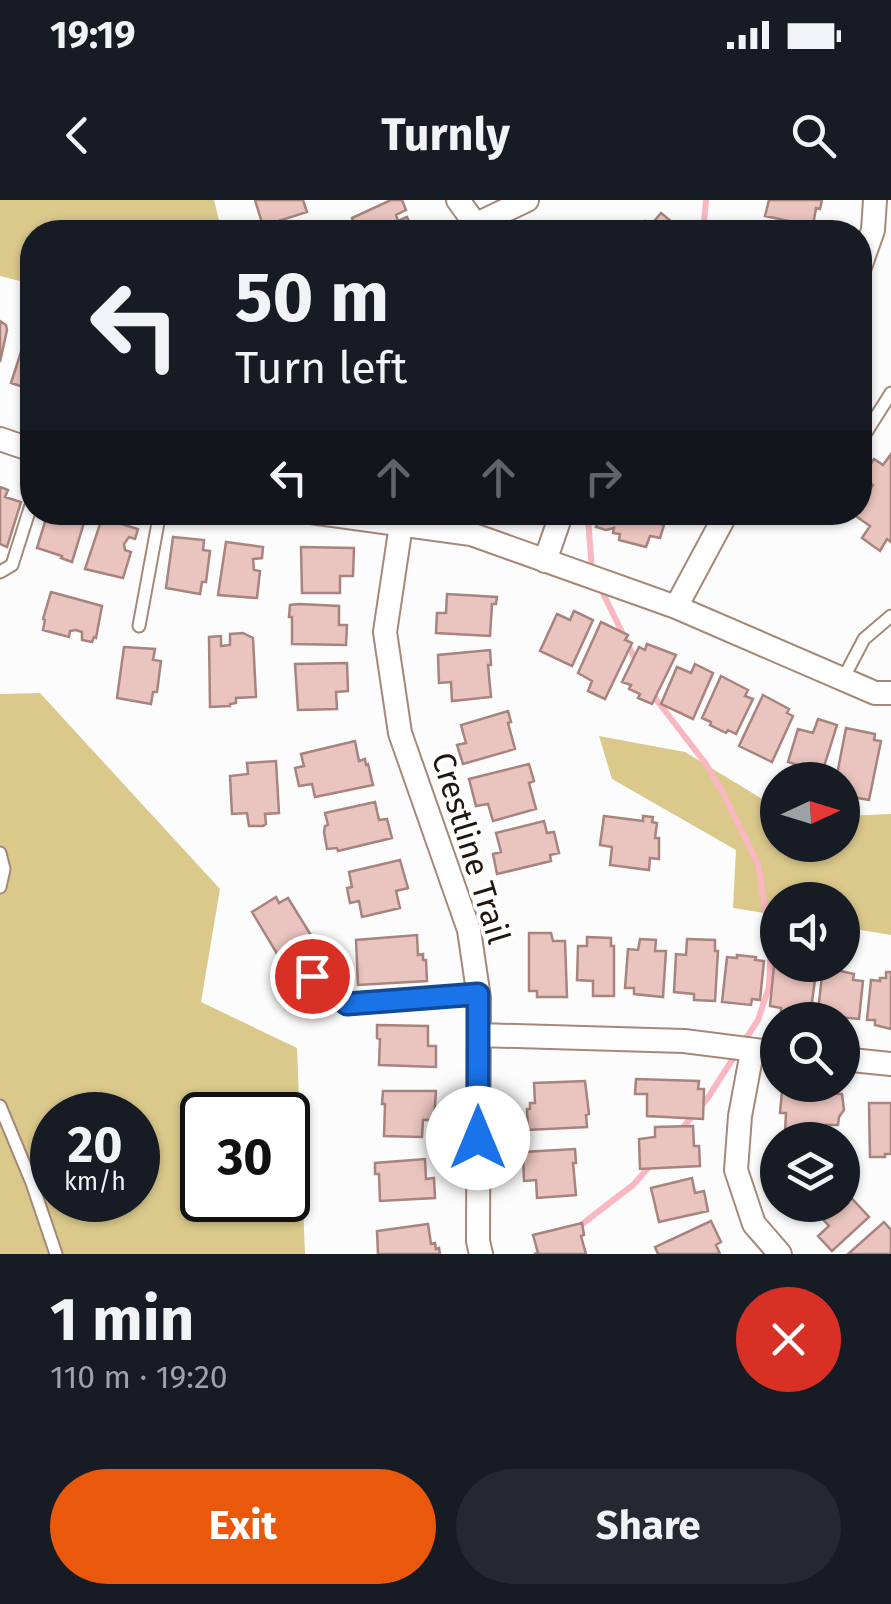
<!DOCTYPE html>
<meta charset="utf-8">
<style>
:root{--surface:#171b24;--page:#242831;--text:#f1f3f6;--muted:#9ea1a6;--accent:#ea580c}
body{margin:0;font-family:"Fira Sans",sans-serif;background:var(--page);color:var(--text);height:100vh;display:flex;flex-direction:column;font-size:38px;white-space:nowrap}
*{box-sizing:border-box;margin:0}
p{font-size:32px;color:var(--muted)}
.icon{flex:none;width:55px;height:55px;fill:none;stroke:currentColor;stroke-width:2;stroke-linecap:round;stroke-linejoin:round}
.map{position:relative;height:1054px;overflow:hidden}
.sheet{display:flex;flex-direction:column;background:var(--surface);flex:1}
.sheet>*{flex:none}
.hud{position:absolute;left:20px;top:20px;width:852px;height:305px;border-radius:40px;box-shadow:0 2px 8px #0004;background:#171b24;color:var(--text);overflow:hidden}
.needle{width:65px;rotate:86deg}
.controls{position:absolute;left:760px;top:562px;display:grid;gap:20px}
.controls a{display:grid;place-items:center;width:100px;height:100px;border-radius:50%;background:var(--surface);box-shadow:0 2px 8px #0004;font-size:50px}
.speed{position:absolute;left:30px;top:892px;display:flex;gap:20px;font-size:50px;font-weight:700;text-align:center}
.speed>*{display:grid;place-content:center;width:130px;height:130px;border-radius:50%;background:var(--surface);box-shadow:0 2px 8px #0004;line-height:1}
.speed small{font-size:25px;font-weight:400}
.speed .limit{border:5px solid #111;border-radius:15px;background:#fff;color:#111}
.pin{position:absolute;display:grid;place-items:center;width:85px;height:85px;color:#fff;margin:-42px;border:5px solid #fff;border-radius:50%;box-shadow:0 2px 10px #0007}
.me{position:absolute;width:110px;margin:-55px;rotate:0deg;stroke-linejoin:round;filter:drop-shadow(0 0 8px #0008)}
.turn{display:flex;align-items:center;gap:35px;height:210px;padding:0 50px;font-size:45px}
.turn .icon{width:130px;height:130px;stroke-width:2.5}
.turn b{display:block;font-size:70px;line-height:85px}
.lanes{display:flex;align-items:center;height:95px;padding:0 50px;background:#0003;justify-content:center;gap:50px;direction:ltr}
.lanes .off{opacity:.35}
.round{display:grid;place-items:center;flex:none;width:105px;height:105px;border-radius:52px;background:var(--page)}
.head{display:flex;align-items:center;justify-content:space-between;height:170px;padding:0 50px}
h1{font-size:60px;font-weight:700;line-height:75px}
.action{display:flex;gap:20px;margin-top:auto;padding:20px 50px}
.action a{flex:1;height:115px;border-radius:60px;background:var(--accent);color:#fff;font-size:40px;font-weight:700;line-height:115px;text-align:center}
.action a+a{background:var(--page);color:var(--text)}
.status{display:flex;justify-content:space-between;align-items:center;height:70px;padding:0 50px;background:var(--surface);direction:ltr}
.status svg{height:28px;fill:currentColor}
header{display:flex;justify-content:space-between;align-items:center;height:130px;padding:0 50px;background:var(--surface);font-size:45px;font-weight:700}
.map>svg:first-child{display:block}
.green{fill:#dbc98c;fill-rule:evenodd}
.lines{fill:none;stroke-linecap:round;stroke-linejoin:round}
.stream{stroke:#f8b7c1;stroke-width:6}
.building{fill:#eac4be;stroke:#a7847e;stroke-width:2.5}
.lane-casing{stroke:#a68877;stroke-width:15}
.street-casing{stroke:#a68877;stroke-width:26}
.lane{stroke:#fff;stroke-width:11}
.street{stroke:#fff;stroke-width:22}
.route-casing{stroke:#114b97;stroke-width:25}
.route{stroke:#1a73e8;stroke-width:18}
.labels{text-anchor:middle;stroke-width:8;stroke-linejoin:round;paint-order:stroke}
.street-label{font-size:32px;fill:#21160f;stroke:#fff}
</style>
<div class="status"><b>19:19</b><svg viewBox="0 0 49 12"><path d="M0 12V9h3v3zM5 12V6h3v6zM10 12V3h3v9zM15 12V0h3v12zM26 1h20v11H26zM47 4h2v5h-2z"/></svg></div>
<header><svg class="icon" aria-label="back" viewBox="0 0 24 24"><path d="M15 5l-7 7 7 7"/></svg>Turnly<svg class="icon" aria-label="search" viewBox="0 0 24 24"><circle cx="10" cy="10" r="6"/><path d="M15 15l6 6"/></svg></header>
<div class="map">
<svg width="891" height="1054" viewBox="0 0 891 1054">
<rect width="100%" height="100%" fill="#fcfcfc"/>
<path class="green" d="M0,0H214L222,32H32V84L0,76Z
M40,493L220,689L201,802L297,848L305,1054H0V494ZM52,915H138V1000H52ZM202,915H288V1000H202Z
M599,536L685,552L777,608L778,645H842L843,616L891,614V735L843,727L842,700H778L777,715L733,708L736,650L612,579Z"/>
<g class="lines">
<path class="stream" d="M703,32L706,0
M590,312L588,318L592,371
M600,387L636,461
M652,494L706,564L723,593L758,664L771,744L769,787L758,820L743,843
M679,932L707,899L736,854
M577,1028L633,985L651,965"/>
</g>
<path class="building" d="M255,0H303L307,12L263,26Z
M391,0H402L406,10L396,15L398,21L407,17L414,32H357L352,18Z
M769,0H822L820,9L816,8L813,26L765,16Z
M661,13L684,32H635L645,21L650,26Z
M0,121L6,125L7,130L0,162Z
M32,132V190L11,183L27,133Z
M891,254V342L887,339L880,351L862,338L870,326L853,314L860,312V304L873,285L862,277L874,259L883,265Z
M0,287L8,290L5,297L21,302L7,347L0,344Z
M48,312H75L86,316L72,362L61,358L62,356L37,348Z
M601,312H656L654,322L664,325L660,338L650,336L646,347L619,340L620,334L613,333L614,328L606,330L596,327Z
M102,318L138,329L135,339L129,337L124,344L125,350L131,352L123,378L85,369Z
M173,337L204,340L203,350L210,351L206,382H202L200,394L166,388Z
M226,342L263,347L262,358L253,359L254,370L260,371L257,398L218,395Z
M301,347L354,348L353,376H340V393H302Z
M51,392L102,406L96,438L94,437L92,442L82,440V432L76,430L70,431L69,437L43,430L45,420L43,419Z
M447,394L497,397L496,404H492L490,436L436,433L437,413H446Z
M299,404L339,406V425H347L346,445L292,444V417H289L290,405Z
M574,411L593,420L572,466L540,451L557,414L570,420Z
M601,422L628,435L625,440L632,443L605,499L588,491L592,481L578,473Z
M243,433L253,438L256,497L236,498V503L230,504V506L210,507L209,437L221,436V446L230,445V434Z
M647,444L676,455L652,504L638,498L640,494L629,489L631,485L622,482L639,447L645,450Z
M124,447L155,449L153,460L161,461L157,492H153L151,504L117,498Z
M490,450L491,465H488L491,497L452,501L451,482L439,483L438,455Z
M347,463L348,491L336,492L337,509L298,510L295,464Z
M695,464L713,473L693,519L661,504L677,467L691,473Z
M721,476L748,490L745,496L753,499L736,534L728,530L726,533L710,525L711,522L702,518Z
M763,495L789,509L787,513L793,516L772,562L739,546Z
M508,511L511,522L508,523L515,549L463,564L457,545L466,543L461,525Z
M818,519L837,525L822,573L788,562L798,529L813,533Z
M846,528L875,534L874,540L881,541L869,600L847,596L849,587L842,585V580H836Z
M355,541L359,561L365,559L366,565L368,564L373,585L315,597L312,584L299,586L295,568L304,566L301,554Z
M276,561L279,613L265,614L266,624L263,626H249L247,613L232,614L230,576L248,574L247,563Z
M529,564L534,581L529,583L536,609L493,621L488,604L476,606L469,579Z
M375,602L379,620L387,619L392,638L338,651L337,648L327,649L324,632L325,626L328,625L325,613Z
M604,616L643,621V616L653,617L652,622L657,623L655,638H659V659L650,658L649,670L610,665L612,647L600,645Z
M544,621L547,633L554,632L559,653L550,655L551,661L497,674L493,654L501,652L496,633Z
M400,660L408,688L396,691L400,708L362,717L359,701L350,703L347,688L352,687L349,672Z
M276,697L279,703L288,698L314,740L298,749L302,757L285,767L252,712Z
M529,733H551L553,741H565L567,797H537V791H529Z
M417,735L418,755L423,754V760H426L427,781L358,785L356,740Z
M587,737L611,738V746H614V796H593V781L577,780L578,746H587Z
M640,739L656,740L655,751H666L663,797L634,794V788H625L628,749L638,750Z
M687,739L715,740V751H718L715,801L694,800V794L674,792L676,754L686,755Z
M737,755L756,757L755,760L764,761L760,800L752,799L751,805L722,802L727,757L737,758Z
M775,756L778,757V765H817L810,817L789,815L781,812V808L770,806Z
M823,767L854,774L853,780L863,781L859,819L839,817L838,820H817Z
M886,772H891V829L875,825V820H867L871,780L880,781V778H886Z
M377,825L428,826V846H436V867L379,865L380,839L377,838Z
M636,879L699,881L698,889H704L703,919L647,916V894H635Z
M585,881L589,914L586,915L587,927L528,930L527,909H530V903H535L534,883Z
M383,891H436L434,920H423L422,937L384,936L385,904H382Z
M782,891L842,894L844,910L839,917L838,925H824L823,935L785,933L786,913H780Z
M869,903H891V954H885V957H870Z
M693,926L694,946H699L700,966L640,969L639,939L655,937V927Z
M575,949L576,963H573L576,995L537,998L536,980L524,981L523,952Z
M425,959L426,979L434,978L435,998L380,1001L379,974H375V963Z
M692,978L695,993L704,991L708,1011L659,1022L651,988Z
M845,991L869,1017L832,1051L818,1036L829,1026L819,1015L830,1005H842V993Z
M711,1021L721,1042L716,1045L720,1054H658L655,1047Z
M884,1022L891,1030V1054H848Z
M582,1023L584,1035L581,1036L586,1054H534L538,1053L533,1035Z
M428,1024L431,1044L435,1043L436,1049L439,1048L440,1054H378L377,1031Z"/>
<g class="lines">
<defs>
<path id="lane" d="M860,242L891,193
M0,372L12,365L32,302
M139,426L160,312
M843,479L864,439L891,416
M0,653L4,669L0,687
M311,776L347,804L478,794
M0,906L32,983L56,1054"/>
<path id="street" d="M458,0L481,32
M475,25L527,0
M860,67L873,30L875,0
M0,239L32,250
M311,312L471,334L676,407L875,493H891
M401,325L385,432L400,533L469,730L479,798L478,1041L481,1054
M545,361L562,312
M676,407L727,312
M479,835L684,841L778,853
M752,852L740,916L736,970L754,1024L780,1054
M842,859L891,864"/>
</defs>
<use href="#lane" class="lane-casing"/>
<use href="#street" class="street-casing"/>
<use href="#lane" class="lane"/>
<use href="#street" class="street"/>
</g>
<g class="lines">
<defs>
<path id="route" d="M312,776L347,804L478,794V938"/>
</defs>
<use href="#route" class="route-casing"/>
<use href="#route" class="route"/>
</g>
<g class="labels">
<g class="street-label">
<text transform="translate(471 648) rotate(73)" y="11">Crestline Trail</text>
</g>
</g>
</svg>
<div class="controls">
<a><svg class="needle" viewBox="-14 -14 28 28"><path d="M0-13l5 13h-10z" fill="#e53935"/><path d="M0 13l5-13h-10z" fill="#9ea1a6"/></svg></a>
<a><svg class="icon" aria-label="sound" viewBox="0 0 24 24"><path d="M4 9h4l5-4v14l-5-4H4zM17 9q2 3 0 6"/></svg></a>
<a><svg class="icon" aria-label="search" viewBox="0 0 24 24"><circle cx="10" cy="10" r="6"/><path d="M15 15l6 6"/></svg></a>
<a><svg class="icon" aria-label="layers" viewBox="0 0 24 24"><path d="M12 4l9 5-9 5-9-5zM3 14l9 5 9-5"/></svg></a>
</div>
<div class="speed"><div>20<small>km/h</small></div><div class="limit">30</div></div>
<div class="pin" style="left:312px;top:776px;background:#d93025"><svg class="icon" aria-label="arrive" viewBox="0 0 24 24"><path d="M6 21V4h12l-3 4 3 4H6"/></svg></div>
<svg class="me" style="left:478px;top:938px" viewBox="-20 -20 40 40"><circle r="19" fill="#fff"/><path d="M0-13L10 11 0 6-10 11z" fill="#1a73e8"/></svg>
<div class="hud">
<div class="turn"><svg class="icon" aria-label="left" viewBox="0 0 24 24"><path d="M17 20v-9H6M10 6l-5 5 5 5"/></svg><div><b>50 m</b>Turn left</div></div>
<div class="lanes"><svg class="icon" aria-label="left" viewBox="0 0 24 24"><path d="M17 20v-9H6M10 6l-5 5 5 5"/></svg><svg class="icon off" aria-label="ahead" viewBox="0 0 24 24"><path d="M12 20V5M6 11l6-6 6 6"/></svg><svg class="icon off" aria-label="ahead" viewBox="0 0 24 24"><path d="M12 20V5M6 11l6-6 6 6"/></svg><svg class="icon off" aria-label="right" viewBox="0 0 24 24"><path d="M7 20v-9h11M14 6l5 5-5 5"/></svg></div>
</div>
</div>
<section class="sheet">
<div class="head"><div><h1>1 min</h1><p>110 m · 19:20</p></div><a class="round" style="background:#d93025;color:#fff"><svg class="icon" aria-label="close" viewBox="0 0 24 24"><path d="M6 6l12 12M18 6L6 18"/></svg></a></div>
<div class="action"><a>Exit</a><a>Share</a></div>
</section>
